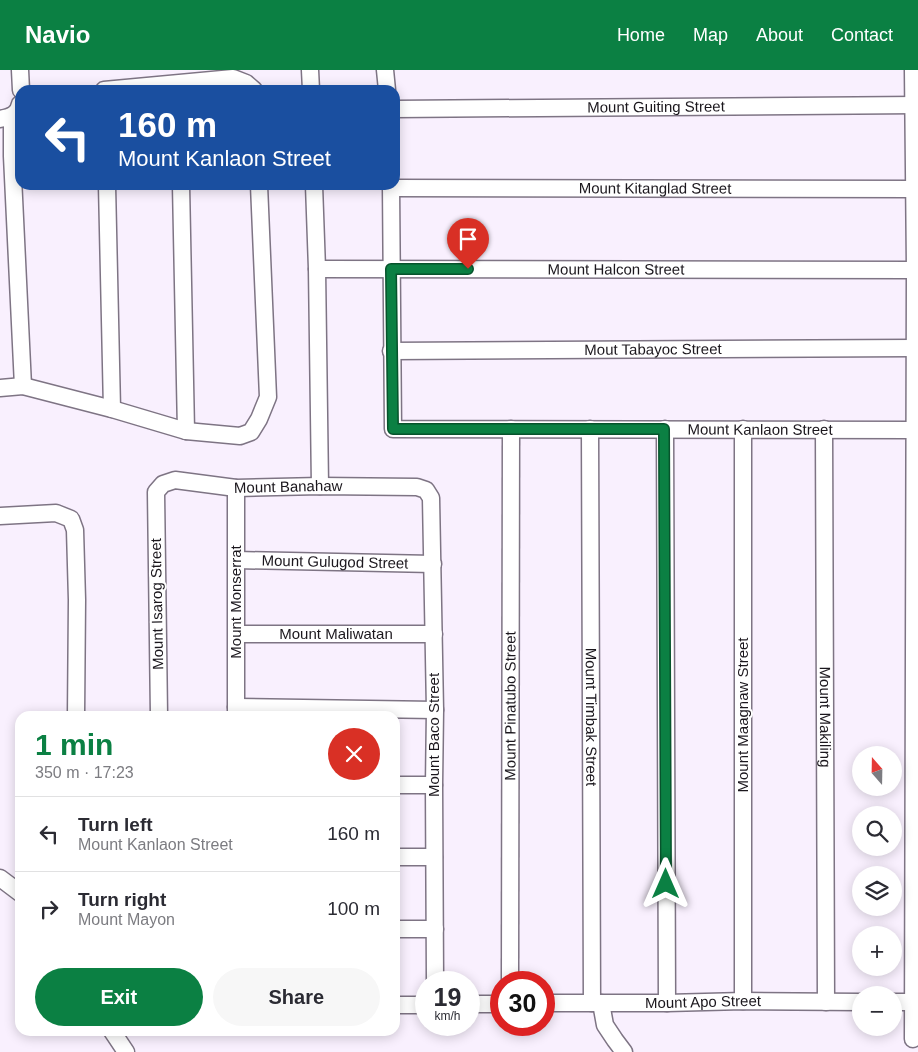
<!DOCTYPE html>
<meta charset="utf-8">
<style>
:root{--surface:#fff;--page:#f7f7f7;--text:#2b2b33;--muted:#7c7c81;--line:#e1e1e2;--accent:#0b8043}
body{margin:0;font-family:Helvetica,sans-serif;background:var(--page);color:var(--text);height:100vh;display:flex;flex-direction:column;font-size:19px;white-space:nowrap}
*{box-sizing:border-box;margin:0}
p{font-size:16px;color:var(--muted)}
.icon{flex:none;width:28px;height:28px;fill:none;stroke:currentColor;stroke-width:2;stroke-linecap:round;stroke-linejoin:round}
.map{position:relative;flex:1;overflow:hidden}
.side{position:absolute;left:15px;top:641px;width:385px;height:325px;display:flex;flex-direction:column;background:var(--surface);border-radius:15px;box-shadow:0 2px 12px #0003}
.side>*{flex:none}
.hud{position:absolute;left:15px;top:15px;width:385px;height:105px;border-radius:15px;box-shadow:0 2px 12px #0003;background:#1a4fa0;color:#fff;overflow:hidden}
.needle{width:32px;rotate:340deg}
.tools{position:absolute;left:852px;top:676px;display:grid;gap:10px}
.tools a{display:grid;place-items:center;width:50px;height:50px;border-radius:50%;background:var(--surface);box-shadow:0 2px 12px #0003;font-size:25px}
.speed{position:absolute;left:415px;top:901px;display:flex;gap:10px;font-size:25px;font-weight:700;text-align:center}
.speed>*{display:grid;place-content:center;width:65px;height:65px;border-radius:50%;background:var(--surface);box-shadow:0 2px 12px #0003;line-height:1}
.speed small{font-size:12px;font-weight:400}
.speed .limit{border:8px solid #d22;background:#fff;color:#111}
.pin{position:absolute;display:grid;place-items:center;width:42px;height:42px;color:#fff;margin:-51px -21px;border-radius:50% 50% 50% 0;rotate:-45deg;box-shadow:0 0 5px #0007}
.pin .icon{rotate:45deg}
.me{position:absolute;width:55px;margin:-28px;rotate:0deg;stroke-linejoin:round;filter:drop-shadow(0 0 4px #0008)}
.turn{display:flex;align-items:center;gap:18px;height:105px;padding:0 20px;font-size:22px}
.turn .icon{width:65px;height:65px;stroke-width:2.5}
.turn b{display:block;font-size:35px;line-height:42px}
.round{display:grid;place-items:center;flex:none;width:52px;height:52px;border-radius:26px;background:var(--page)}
.overview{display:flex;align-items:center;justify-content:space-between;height:85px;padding:0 20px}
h1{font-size:30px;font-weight:700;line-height:38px;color:var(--accent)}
.action{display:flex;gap:10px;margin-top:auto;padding:10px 20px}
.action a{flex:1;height:58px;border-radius:30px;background:var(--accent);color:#fff;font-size:20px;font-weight:700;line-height:58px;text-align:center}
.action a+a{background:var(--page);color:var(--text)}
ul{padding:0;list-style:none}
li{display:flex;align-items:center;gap:15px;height:75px;padding:0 20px;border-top:1px solid var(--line)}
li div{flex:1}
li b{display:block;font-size:19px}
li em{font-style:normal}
header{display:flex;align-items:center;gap:30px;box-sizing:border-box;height:70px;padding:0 25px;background:var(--accent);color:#fff}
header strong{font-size:24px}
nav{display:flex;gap:28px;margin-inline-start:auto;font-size:18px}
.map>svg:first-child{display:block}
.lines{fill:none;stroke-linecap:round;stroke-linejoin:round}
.street-casing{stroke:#7e7484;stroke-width:19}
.street{stroke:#fff;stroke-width:16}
.route-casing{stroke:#07532c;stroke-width:12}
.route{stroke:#0b8043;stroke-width:9}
.labels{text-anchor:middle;stroke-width:4;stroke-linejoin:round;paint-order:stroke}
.street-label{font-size:15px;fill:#1b171d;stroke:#fff}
</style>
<header>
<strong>Navio</strong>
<nav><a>Home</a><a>Map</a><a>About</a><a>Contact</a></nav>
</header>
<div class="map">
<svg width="918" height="982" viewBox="0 0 918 982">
<rect width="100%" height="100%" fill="#f9f0fe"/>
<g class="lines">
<defs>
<g id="street">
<path d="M20,0L21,20"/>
<path d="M310,0L311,20"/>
<path d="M385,0L387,20"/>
<path d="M104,20L233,8L246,13L254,20"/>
<path id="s1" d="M395,39L918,35"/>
<path d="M12,46V86L23,316"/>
<path d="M0,49C10,47 18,45 20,34"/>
<path d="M107,115L112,339"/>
<path d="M181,115L186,361"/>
<path d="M314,115L317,199L320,416"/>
<path id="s2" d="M391,115L393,359L918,360"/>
<path id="s3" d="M391,118L918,119"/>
<path id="s4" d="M317,199L915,200"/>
<path id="s5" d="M391,281L914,278"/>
<path d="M0,318L23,316L112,339L186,361L240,366L251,362L259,349L268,327L259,115"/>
<path id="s6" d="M590,359L592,933"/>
<path d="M665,359L667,933"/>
<path id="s7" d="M824,359L826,932"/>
<path d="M236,418V646"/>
<path d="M0,446L56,443L71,449L75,460L77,530L76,646"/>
<path id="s8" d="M237,490L433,494"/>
<path id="s9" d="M237,564H434"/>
<path d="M236,637L435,640"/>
<path id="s10" d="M159,646L156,422L163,414L175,410L236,418L320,416L417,417L426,420L431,428L435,640L434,715L435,912"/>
<path d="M395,715H434"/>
<path d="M395,787H434"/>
<path d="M0,808L20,823"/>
<path d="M395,859H435"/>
<path id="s11" d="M510,912L511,359"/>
<path d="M743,931V359"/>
<path d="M894,932H918"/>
<path id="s12" d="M544,933H667L743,931L861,932"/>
<path d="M601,933L605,955L615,970L624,982"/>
<path d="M469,934H501"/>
<path d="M395,935H426"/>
<path d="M112,961L126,982"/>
<path d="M913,969L915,200L913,0"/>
</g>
</defs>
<use href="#street" class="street-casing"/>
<use href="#street" class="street"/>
</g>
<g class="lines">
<defs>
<path id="route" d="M468,199H391L393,359H664L666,814"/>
</defs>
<use href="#route" class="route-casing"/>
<use href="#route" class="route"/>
</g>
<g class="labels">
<g class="street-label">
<text dy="5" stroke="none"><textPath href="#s1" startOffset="261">Mount Guiting Street</textPath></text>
<text dy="5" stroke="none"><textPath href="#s3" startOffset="264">Mount Kitanglad Street</textPath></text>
<text dy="5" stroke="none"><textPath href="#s4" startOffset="299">Mount Halcon Street</textPath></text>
<text dy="5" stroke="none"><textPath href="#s5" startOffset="262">Mout Tabayoc Street</textPath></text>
<text dy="5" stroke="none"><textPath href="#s2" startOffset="611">Mount Kanlaon Street</textPath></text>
<text dy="5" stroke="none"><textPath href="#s10" startOffset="361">Mount Banahaw</textPath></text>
<text dy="5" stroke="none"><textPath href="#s8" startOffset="98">Mount Gulugod Street</textPath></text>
<text transform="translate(236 532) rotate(-90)" y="5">Mount Monserrat</text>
<text transform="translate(157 534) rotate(-91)" y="5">Mount Isarog Street</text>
<text dy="5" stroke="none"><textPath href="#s9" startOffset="99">Mount Maliwatan</textPath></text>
<text dy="5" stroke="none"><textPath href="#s11" startOffset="276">Mount Pinatubo Street</textPath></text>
<text transform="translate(743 645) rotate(-90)" y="5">Mount Maagnaw Street</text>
<text dy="5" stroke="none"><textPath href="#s6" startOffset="288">Mount Timbak Street</textPath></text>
<text dy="5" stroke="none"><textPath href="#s7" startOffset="288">Mount Makiling</textPath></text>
<text transform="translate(434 665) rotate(-90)" y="5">Mount Baco Street</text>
<text dy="5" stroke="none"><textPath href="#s12" startOffset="159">Mount Apo Street</textPath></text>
</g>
</g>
</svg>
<div class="tools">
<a><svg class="needle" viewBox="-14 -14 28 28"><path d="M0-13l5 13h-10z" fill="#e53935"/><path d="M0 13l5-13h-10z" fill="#7c7c81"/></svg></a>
<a><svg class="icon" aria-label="search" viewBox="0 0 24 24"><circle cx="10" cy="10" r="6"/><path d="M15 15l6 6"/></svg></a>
<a><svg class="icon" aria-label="layers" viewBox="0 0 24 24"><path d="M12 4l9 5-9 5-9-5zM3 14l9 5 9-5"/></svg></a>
<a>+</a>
<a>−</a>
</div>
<div class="speed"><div>19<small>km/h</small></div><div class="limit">30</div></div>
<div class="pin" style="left:468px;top:199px;background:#d93025"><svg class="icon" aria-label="arrive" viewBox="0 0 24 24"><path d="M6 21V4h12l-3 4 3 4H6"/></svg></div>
<svg class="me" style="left:666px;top:814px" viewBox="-20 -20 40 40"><path d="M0-17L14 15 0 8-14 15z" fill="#0b8043" stroke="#fff" stroke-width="4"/></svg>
<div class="hud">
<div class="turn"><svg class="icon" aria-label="left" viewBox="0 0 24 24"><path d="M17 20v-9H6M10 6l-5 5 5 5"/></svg><div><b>160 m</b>Mount Kanlaon Street</div></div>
</div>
<section class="side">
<div class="overview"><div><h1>1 min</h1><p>350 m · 17:23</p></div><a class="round" style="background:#d93025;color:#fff"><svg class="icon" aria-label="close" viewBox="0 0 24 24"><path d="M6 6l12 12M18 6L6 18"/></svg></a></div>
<ul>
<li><svg class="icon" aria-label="left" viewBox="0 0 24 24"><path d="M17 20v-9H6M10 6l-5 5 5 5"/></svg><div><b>Turn left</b><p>Mount Kanlaon Street</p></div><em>160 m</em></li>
<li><svg class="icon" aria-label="right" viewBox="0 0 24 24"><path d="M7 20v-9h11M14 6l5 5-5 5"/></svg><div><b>Turn right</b><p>Mount Mayon</p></div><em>100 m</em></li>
</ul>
<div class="action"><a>Exit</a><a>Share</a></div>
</section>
</div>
